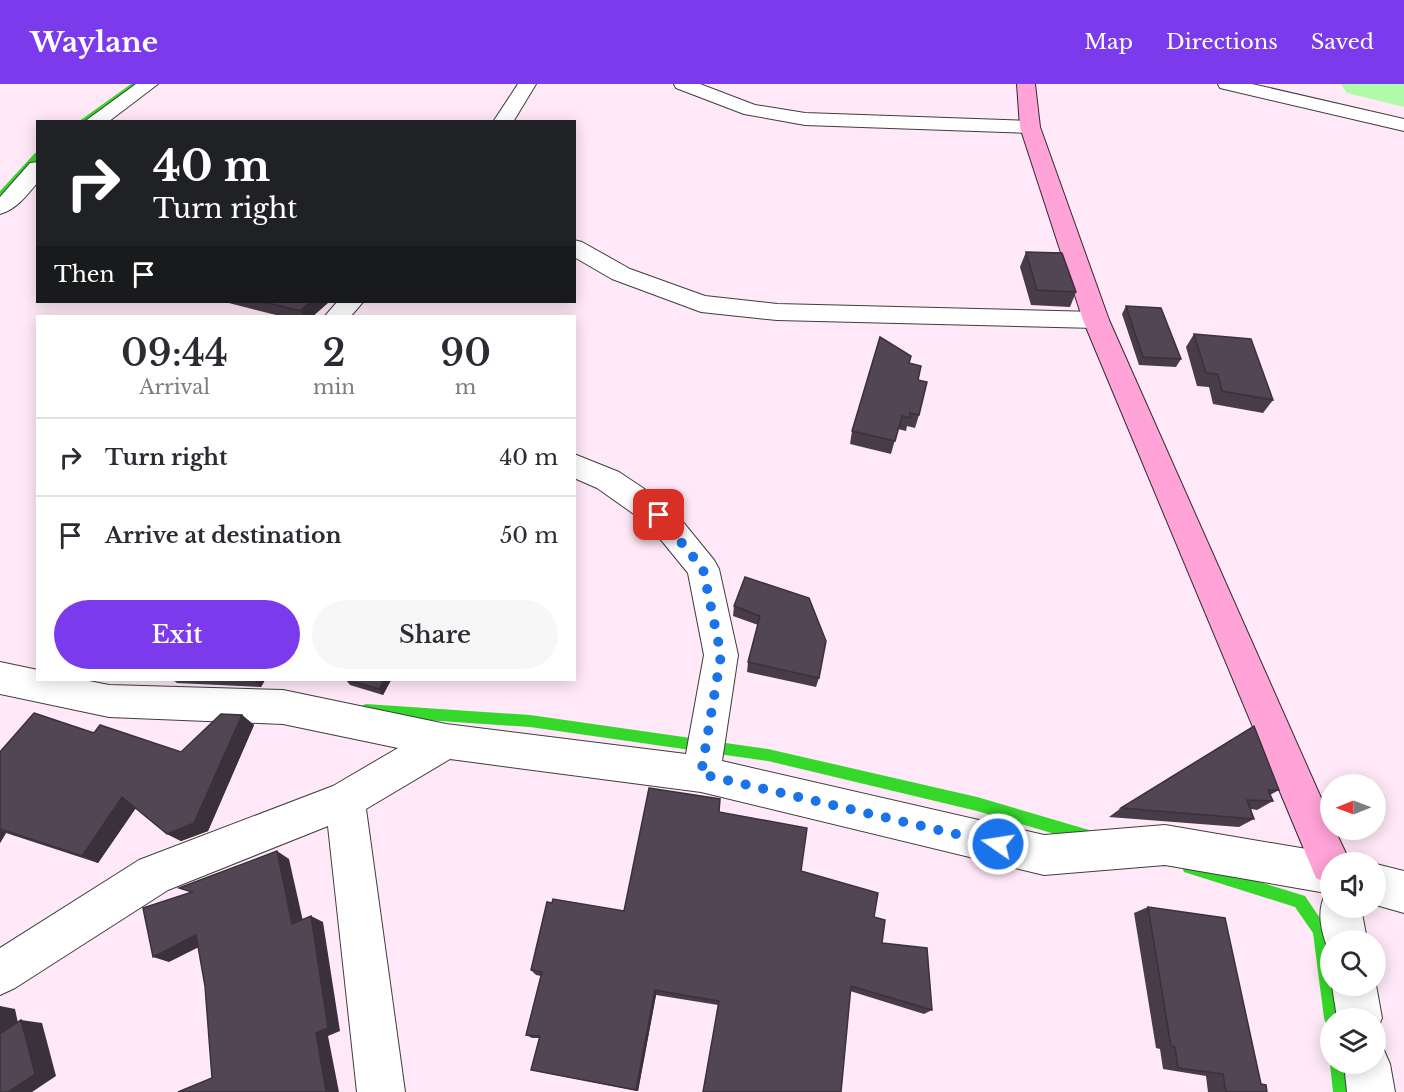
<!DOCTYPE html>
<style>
:root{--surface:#fff;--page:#f7f7f7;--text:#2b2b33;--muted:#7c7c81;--line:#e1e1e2;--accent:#7c3aed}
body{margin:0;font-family:"Libre Baskerville",serif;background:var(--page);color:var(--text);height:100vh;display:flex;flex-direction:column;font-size:22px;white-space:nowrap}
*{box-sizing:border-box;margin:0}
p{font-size:20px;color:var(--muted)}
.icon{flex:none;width:33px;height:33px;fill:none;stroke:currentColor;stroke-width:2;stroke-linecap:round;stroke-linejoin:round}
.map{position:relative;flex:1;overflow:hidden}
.sheet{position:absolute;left:36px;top:231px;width:540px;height:366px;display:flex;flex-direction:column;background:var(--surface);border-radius:0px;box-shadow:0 3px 15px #0003}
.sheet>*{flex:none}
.top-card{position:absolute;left:36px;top:36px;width:540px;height:183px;border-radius:0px;box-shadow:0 3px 15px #0003;background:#202124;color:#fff;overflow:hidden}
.needle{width:39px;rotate:269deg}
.tools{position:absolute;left:1320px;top:690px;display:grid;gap:12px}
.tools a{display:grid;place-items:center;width:66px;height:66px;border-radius:50%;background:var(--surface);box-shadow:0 3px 15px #0003;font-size:30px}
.pin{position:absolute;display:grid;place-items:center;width:51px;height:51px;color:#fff;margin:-26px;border-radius:12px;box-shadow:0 3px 9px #0006}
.me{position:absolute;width:66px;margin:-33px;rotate:283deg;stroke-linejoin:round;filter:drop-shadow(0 0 4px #0008)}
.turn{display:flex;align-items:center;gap:21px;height:126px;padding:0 18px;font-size:27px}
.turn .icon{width:78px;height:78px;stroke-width:2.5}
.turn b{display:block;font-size:42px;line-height:51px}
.then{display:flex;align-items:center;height:57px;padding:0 18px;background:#0003;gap:12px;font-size:22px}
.eta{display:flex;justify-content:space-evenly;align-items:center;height:102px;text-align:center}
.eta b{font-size:36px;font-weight:600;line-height:42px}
.primary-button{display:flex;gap:12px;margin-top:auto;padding:12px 18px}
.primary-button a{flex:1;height:69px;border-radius:36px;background:var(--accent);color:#fff;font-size:24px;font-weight:600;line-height:69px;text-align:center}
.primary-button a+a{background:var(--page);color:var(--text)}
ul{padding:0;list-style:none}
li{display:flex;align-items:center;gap:18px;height:78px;padding:0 18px;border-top:2px solid var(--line)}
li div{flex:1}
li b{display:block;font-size:22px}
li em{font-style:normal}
header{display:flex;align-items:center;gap:36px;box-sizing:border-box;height:84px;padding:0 30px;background:var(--accent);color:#fff}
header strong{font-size:28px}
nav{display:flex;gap:33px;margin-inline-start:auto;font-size:21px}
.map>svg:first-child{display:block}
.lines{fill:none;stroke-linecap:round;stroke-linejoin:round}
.stream{fill:#35d72a;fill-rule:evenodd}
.river{fill:#affba8;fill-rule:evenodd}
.street-casing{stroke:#3e3e3e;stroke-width:2}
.secondary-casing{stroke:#2d2d2d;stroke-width:2}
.street{fill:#fff;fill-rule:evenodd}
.secondary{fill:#ffa3d8;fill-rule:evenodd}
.wall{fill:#473c48}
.shaded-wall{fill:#3a313b}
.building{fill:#534654;stroke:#3a313b;stroke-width:1.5}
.route{stroke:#1a73e8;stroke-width:10;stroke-dasharray:0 18}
</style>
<header>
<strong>Waylane</strong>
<nav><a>Map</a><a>Directions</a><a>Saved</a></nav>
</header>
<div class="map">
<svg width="1404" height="1008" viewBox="0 0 1404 1008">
<rect width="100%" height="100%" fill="#ffe8f7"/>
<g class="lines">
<path class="stream" d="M131,0H139L86,38H78Z
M35,69H38V76L3,114H0V107Z
M366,620L530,631L768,665L977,713L1089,746L1094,748L1096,753L1094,758L1089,760L977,727L768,677L530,643L366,632L361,630L359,626L361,622Z
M1189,776L1305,812L1328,846L1330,865V902H1336L1340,934H1330V942L1326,940L1324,934L1313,849L1295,823L1184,788L1182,783L1184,778Z
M1330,978V980H1346L1351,1008H1333L1330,980Z"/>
<path class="river" d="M1341,0H1404V23L1347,9Z"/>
<defs>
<path id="street" d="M136,0H158L108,38H84Z
M518,0H536L513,38H493Z
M674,0H700L755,21L805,29L1030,37L1037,39L1040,43L1037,47L1030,49L805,41L744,30L676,4Z
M1218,0H1252L1404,35V47L1220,4Z
M38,78V98C27,111 17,125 0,130V113L30,79Z
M574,156L582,158L630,185L705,212L777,220L1096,228L1105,230L1109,236L1105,242L1096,244L777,236L701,228L612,195L574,173Z
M337,218H363L351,232H325Z
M574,370L619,388L670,422L714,476L719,485L738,571L722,677L1044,751L1165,741L1330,769L1344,775L1346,778H1330V824H1361L1367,856H1330V870C1322,851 1315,828 1326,809L1165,781L1044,791L701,708L450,675L366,725L405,1008H357L328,742L168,806L15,904L0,911V864L139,776L333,702L398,664L283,640L109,633L0,610V578L38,586V596H84L109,601L283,606L446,640L686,670L704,571L688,489L648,440L597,404L574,394Z
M1376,780L1404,787V829L1376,821Z
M1376,901L1382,934L1376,949V934H1337L1332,902Z
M1376,960L1383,964L1390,980L1395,1008H1347L1344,980H1376Z"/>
<path id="secondary" d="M1017,0H1035L1040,43L1109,236L1330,734V746H1335L1350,778H1330V800L1316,794L1083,236L1020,43Z"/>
</defs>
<use href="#street" class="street-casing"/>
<use href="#secondary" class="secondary-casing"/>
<use href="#street" class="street"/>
<use href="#secondary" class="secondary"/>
</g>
<path class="wall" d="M1026,168L1076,208L1070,223L1031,221L1020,183Z
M225,218H329L313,232H280Z
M1126,222L1181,275L1176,283L1139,281L1122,230Z
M1194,250L1273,316L1263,329L1213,320L1209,303L1197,302L1186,263Z
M909,279L918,296L919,331L915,344L907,342L906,347L898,345L891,370L850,360L852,347Z
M745,493L819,594L816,603L747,588L748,578L758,541L733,532L734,522Z
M173,596H265L261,603L177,599Z
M346,596H391L383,611L350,601Z
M242,631L254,641L208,747L181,757L167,750L136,724L98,779L6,749L0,759V668L94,649L181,668Z
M1254,642L1279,706L1270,711L1273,717L1257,726L1251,725L1254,735L1239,743L1109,733L1121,724Z
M719,728L801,787L874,833L882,859L932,926L924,930L850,907L718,921L656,911L638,1007L531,986L539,954H532L526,951L541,892L536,891L531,886L624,827Z
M1148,823L1261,1000L1267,1008H1208L1206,992L1163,985L1160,965L1156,964L1134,829Z"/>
<path class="shaded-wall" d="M310,218H329L313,232H303L300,227Z
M254,596H265L261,603Z
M384,596H391L383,611L379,605Z
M242,631L254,641L208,747L181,757L167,750Z
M122,713L137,722L98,779L82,772Z
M0,747L6,749L0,759Z
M277,767L289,775L305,846L292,840Z
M311,832L323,838L340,947L328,952L339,1008H326L316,949Z
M196,851L211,857L169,878L153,873Z
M655,906L656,911L638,1007L636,1006Z
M0,922L15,925L21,953L0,951Z
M21,936L42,939L56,992L32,1008H8Z"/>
<path class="building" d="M1026,168L1062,169L1076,208L1037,206Z
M264,218H310L300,227Z
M1126,222L1161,224L1181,275L1143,273Z
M1194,250L1251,255L1273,316L1222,307L1218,290L1206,289Z
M880,253L911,272L909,279L921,282L918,296L927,298L919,331L910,329V334L902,332L895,357L852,347Z
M745,493L809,514L826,557L819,594L748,578L760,532L734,522Z
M347,596H384L379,605Z
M34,629L94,649L100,641L181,668L221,630L242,631L194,739L167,750L122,713L82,772L0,745V668Z
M1254,642L1279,706H1268L1273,717L1247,716L1254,735L1121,724Z
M649,704L720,715L719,728L807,744L801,787L878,809L874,833L885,836L882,859L927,864L932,926L851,902L841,1008H703L719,917L655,906L636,1006L531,986L540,952L526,951L542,888L531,886L547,818L552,819L553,815L624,827Z
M277,767L292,840L311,832L328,944L316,949L326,1008H178L212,994L205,902L196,851L153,873L143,824L192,808L179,804Z
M1148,823L1225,834L1261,1000L1266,1001L1267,1008H1226L1223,990L1178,984L1175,963L1171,962Z
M21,936L35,990L8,1008H0V950Z"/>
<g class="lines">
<path class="route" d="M659,431L703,485L721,571L701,690L998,760"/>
</g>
</svg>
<div class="tools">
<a><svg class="needle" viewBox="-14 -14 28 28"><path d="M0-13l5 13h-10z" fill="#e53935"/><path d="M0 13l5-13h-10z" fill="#7c7c81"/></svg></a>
<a><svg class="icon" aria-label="sound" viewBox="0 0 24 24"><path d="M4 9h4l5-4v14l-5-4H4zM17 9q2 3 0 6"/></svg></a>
<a><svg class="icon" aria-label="search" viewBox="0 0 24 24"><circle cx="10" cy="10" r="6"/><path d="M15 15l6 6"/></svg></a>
<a><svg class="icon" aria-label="layers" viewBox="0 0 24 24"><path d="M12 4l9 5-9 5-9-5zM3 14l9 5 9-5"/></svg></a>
</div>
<div class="pin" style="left:659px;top:431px;background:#d93025"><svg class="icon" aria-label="arrive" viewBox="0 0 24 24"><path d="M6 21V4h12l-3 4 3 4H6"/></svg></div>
<svg class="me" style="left:998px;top:760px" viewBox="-20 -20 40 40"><circle r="17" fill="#1a73e8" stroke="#fff" stroke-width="3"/><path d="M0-11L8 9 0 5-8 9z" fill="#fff"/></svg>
<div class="top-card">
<div class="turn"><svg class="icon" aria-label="right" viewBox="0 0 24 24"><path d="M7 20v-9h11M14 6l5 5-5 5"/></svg><div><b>40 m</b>Turn right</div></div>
<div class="then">Then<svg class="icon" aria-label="arrive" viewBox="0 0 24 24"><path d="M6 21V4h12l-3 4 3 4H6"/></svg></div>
</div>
<section class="sheet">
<div class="eta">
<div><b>09:44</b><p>Arrival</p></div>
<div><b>2</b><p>min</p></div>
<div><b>90</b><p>m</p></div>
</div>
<ul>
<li><svg class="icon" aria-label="right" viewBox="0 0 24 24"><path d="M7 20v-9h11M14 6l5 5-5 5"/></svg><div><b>Turn right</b></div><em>40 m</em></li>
<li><svg class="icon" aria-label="arrive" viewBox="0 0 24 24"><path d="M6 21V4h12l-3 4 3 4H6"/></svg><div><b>Arrive at destination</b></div><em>50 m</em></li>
</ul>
<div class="primary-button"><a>Exit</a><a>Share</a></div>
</section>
</div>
